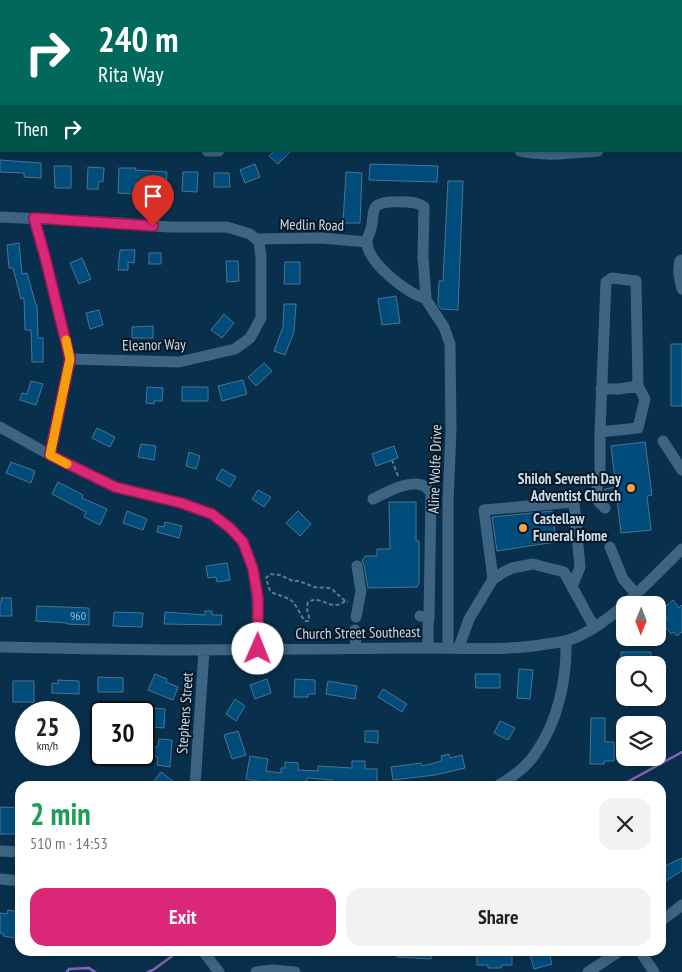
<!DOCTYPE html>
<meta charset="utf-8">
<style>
:root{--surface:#fff;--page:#f2f2f2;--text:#202124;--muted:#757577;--accent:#db2777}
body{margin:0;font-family:"PT Sans Narrow",sans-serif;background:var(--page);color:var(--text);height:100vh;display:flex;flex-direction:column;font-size:19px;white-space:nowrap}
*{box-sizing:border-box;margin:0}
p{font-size:16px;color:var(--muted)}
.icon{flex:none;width:28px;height:28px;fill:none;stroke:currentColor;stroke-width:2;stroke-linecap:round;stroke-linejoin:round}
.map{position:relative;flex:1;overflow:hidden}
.drawer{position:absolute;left:15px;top:781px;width:651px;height:175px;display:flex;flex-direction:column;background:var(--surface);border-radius:15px;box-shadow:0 2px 8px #0003}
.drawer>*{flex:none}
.banner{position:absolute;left:0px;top:0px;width:682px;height:152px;box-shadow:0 2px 8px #0003;background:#00695c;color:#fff;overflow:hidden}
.needle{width:32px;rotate:181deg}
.fabs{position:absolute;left:616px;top:596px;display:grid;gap:10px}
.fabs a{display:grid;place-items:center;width:50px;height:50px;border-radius:10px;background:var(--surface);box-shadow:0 2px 8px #0003;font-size:25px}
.speed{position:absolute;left:15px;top:701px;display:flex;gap:10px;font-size:25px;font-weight:700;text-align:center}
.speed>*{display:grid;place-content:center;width:65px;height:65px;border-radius:50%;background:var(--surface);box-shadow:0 2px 8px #0003;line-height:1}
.speed small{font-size:12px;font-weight:400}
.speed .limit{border:2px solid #111;border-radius:8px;background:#fff;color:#111}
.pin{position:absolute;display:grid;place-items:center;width:42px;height:42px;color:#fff;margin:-51px -21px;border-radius:50% 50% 50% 0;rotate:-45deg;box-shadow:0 0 5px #0007}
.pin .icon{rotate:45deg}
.me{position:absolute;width:55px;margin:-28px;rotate:1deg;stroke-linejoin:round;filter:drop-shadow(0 0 4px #0008)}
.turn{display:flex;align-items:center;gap:18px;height:105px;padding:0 15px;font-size:22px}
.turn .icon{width:65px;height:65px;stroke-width:2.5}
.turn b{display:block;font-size:35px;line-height:42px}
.then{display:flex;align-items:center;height:48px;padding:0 15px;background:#0003;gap:10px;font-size:19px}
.round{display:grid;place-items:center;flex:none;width:52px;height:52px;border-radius:15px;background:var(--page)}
.summary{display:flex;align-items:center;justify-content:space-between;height:85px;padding:0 15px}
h1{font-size:30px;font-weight:700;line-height:38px;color:#1e9e55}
.primary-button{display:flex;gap:10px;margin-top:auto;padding:10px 15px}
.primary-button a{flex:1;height:58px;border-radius:15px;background:var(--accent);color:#fff;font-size:20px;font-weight:700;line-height:58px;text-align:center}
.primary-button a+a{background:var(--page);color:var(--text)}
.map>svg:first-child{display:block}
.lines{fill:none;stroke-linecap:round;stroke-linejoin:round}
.stream{stroke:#8862b3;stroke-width:2.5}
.building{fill:#004d7b;stroke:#4d7393}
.path{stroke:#5b7b92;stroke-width:2;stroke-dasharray:4 2.5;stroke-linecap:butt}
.minor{stroke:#3e6483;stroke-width:11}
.route-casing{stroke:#8e194d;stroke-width:12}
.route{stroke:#db2777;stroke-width:9}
.slow{stroke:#f59e0b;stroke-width:9}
.poi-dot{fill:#f6a248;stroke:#081723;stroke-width:2}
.labels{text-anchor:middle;stroke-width:4;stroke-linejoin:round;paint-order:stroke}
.number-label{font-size:12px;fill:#96b9d1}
.street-label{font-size:15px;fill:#c8ddee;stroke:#081723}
.poi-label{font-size:15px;font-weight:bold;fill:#c8ddee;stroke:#081723;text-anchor:end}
</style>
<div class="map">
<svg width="682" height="972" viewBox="0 0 682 972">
<rect width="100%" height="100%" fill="#08304c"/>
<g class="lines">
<path class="stream" d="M620,786L682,752
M67,972L69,969L89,968L95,972
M148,972L153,970L179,951"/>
</g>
<path class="building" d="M274,151H291L278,164L269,156Z
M0,160L41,163V178L24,177V173L0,172Z
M255,164L260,177L245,183L240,170Z
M370,164L438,166L437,182L369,180Z
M54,166H71V188H55Z
M88,167L104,168L103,182L99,181L98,189H87Z
M119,168H136L135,170L167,172L165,199L157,198V189H150L151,184L135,183L134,194L118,193Z
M183,172H198L197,192L182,191Z
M346,172L362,173L360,223H343Z
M214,173H229L230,187H214Z
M448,181H463L458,310L441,309L438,305L439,281H443Z
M19,243L22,274L27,273L36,305H37L38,338H43V362H32L31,330H25L24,298L21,299L13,268H9L7,245Z
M120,250H135L134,263L128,262V270H118Z
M149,253H161V264H149Z
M82,258L91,279L79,284L70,263Z
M226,261H238L239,281L227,282Z
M285,262H300V284H284Z
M396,296L400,323L382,325L378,299Z
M284,304H296L294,332L285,355L274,351L283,327Z
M99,310L103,325L90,329L86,313Z
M224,314L234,323L222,338L211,330Z
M153,326V338H132V327Z
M671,344H682V406H671Z
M264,363L272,371L256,386L248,377Z
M243,380L247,394L222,401L218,386Z
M31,381L43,384L36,405L20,400L22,393L27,394Z
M147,387L163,388L162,401H154V404L146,403Z
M182,387H208V401H182Z
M97,428L115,437L110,447L92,438Z
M645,442L652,495L647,496L651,530L621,533L617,499L608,500L606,499L605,489L616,487L611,446Z
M141,444L156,446L154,460L138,457Z
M394,446L398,458L376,466L372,454Z
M189,452L200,456L196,469L186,466Z
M11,462L35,471L31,483L6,473Z
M222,469L236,477L230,487L216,479Z
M58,482L83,495L82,498L107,509L100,525L84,517L86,512L52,494Z
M258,490L271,497L264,507L252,499Z
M389,502H416V541H419V583L417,587L368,588L364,565L362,561L365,556H377V549H390Z
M127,511L147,519L143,530L123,523Z
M298,511L311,524L300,536L286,523Z
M552,511L556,542L497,551L492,517Z
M165,522L182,526L179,538L157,532L158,526L164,527Z
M227,563L230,580L217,582L216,577L208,578L206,566Z
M1,598H11L12,616H0V602H2Z
M673,600L679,608L682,605V632L677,636L674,632L671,634L662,623L668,619L661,610Z
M37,606L89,608V625L67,624V623L36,621Z
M205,611H212V615H222L221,625L164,624L165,612L205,615Z
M114,612L143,613L142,627L113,626Z
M621,652H651V665H621Z
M519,669L533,670L530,699L517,698Z
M155,674L167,679L166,682L178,687L173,700L148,690Z
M475,674H500V688H476Z
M98,677L123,678V692H98Z
M267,679L271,693L255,699L250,685Z
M295,679L315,680V694H308V697H294Z
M58,680L79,681V694L52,693V683L58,684Z
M13,681H34V702H13Z
M328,681L357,686L355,699L326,694Z
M383,689L407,704L402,712L378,697Z
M235,699L245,706L236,721L226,714Z
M153,708L165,709L164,728L152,727Z
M591,718H605V742H614V761H604V764H590Z
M500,721L515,728L508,740L494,733Z
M238,731L246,755L232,759L224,735Z
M365,731H378V743L365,742Z
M159,739L172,740L170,767L157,765L158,757L151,756V747H158Z
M449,754L450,758L462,755L465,768L435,775L393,780L391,767L421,763L422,766L442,761L441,756Z
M250,756L268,759L266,771L281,773V768H285V762L298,763V770L318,771V766L352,768V761H365V769H377V783L332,782V780L307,778V783L269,781V783L246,779Z
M161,772L174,782L170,786H150Z
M0,807L20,808L19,834H0Z
M682,858V871L661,884V868Z
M8,910L20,912V939L3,936L4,934L0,933V913L7,914Z
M397,951H432L431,959L397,957Z
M477,951H512V965H502L501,968H488V965H477Z
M529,951H549L552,964L534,969Z"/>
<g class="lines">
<path class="path" d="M392,460L398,476
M345,601C331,613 322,594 308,602C305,612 310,613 309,621H305C301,616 296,605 293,602C287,596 277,596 270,591L266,578L270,574L280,575L293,581H299L314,587L329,588L333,590L345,601L348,602"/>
<path class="minor" d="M98,0L117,1
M452,0L453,1
M582,0V1
M35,1L36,0
M269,1V0
M0,5H1
M0,95L1,91
M0,137H1
M207,151H219
M520,151C546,157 572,153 598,151
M389,202C400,202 416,200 424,207L423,257L426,297L425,298C407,294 367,262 367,242C367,236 372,230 372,223C374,209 372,204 389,202Z
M0,217L121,223L169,227H227L250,234L259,242L261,257V318L250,338L235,349L179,362L70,359
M34,218L45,257L70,359L50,455
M256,239L321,238L367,242
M682,260L680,261C677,270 680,280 682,289
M425,298L444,327L450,344L451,430L448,501V647
M0,427L50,455L115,487L181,503L211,514L230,528L243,542L253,569L257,598L258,649
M600,432L606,282L612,278L636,281L638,386L619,389H601
M663,441L682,470
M373,499C386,493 407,480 422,485C425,486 428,489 431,492L429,618
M605,508L598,501L597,486L600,471V432L638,428L645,399L638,386
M610,547L623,579L636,594
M493,579L484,510L574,502L580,567L572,587
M420,616L429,618L428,625V647
M356,617L361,591L357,566
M355,630L356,648
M0,647C63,648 126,650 188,650C263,650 337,648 411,648C456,647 502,652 546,644C557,643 569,641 579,636C616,619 653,577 682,549
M459,647L469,619L493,579L504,572L512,568L533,564L564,572L594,627
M195,786L204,650
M497,786C511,778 526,768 535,754C558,722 567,679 566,641
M0,851L20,852
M0,879L20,881
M661,921L682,905
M203,951L219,972
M640,951L654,972
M256,972L272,970L295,972
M588,972L620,951"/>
</g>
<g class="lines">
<defs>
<path id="route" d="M153,226L34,218L45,257L70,359L50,455L115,487L181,503L212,514L230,528L243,542L253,569L258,598V649"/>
</defs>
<use href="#route" class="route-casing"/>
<use href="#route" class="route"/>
<path class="slow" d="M66,340L70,359L50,455L67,464"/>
</g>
<g class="poi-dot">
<circle cx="631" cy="488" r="5"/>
<circle cx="523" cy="528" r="5"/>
</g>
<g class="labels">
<g class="number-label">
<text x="78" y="620">960</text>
</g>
<g class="street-label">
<text transform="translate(312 225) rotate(1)" y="5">Medlin Road</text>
<text transform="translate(154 345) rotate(-1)" y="5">Eleanor Way</text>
<text transform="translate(435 469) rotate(-88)" y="5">Aline Wolfe Drive</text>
<text transform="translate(358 633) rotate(-1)" y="5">Church Street Southeast</text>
<text transform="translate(185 713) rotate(-86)" y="5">Stephens Street</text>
</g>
<g class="poi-label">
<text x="621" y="484">Shiloh Seventh Day<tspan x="621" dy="17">Adventist Church</tspan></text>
<text x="533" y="524" text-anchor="start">Castellaw<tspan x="533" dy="17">Funeral Home</tspan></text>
</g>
</g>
</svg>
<div class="fabs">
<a><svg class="needle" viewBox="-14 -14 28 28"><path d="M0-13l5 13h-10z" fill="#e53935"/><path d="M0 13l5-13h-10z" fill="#757577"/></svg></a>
<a><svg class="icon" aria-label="search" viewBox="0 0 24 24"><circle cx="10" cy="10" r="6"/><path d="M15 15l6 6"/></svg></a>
<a><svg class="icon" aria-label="layers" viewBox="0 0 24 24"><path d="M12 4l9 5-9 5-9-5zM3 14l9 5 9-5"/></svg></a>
</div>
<div class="speed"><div>25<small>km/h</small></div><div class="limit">30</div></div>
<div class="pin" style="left:153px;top:226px;background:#d93025"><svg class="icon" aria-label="arrive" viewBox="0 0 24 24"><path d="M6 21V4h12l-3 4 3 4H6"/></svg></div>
<svg class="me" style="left:258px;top:649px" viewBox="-20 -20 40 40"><circle r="19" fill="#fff"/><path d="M0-13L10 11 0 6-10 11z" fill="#db2777"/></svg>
<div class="banner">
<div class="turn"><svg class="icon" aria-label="right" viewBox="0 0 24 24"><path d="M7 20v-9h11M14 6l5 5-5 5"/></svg><div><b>240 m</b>Rita Way</div></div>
<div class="then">Then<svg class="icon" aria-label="right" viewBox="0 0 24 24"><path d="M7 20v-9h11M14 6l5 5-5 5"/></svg></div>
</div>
<section class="drawer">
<div class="summary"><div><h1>2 min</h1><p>510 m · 14:53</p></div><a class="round"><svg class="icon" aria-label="close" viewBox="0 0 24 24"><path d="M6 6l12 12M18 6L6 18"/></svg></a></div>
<div class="primary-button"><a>Exit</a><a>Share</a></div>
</section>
</div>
